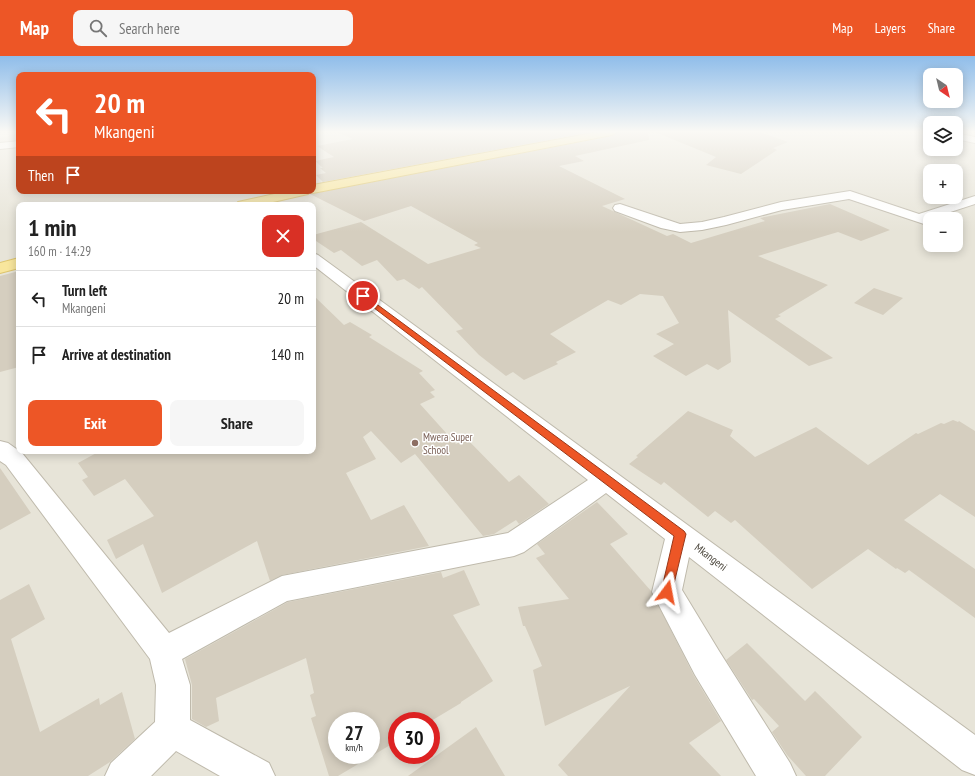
<!DOCTYPE html>
<meta charset="utf-8">
<style>
:root{--surface:#fff;--page:#f6f6f6;--text:#222;--muted:#767676;--line:#e0e0e0;--accent:#ed5626}
body{margin:0;font-family:"PT Sans Narrow",sans-serif;background:var(--page);color:var(--text);height:100vh;display:flex;flex-direction:column;font-size:15px;white-space:nowrap}
*{box-sizing:border-box;margin:0}
p{font-size:13px;color:var(--muted)}
.icon{flex:none;width:22px;height:22px;fill:none;stroke:currentColor;stroke-width:2;stroke-linecap:round;stroke-linejoin:round}
.map{position:relative;flex:1;overflow:hidden}
.details{position:absolute;left:16px;top:146px;width:300px;height:252px;display:flex;flex-direction:column;background:var(--surface);border-radius:8px;box-shadow:0 2px 10px #0003}
.details>*{flex:none}
.top-card{position:absolute;left:16px;top:16px;width:300px;height:122px;border-radius:8px;box-shadow:0 2px 10px #0003;background:#ed5626;color:#fff;overflow:hidden}
.needle{width:26px;rotate:145deg}
.fabs{position:absolute;left:923px;top:12px;display:grid;gap:8px}
.fabs a{display:grid;place-items:center;width:40px;height:40px;border-radius:8px;background:var(--surface);box-shadow:0 2px 10px #0003;font-size:20px}
.speed{position:absolute;left:328px;top:656px;display:flex;gap:8px;font-size:20px;font-weight:700;text-align:center}
.speed>*{display:grid;place-content:center;width:52px;height:52px;border-radius:50%;background:var(--surface);box-shadow:0 2px 10px #0003;line-height:1}
.speed small{font-size:10px;font-weight:400}
.speed .limit{border:6px solid #d22;background:#fff;color:#111}
.pin{position:absolute;display:grid;place-items:center;width:34px;height:34px;color:#fff;margin:-17px;border:2px solid #fff;border-radius:50%;box-shadow:0 1px 4px #0007}
.me{position:absolute;width:44px;margin:-22px;rotate:13deg;stroke-linejoin:round;filter:drop-shadow(0 0 3px #0008)}
.turn{display:flex;align-items:center;gap:14px;height:84px;padding:0 12px;font-size:18px}
.turn .icon{width:52px;height:52px;stroke-width:2.5}
.turn b{display:block;font-size:28px;line-height:34px}
.then{display:flex;align-items:center;height:38px;padding:0 12px;background:#0003;gap:8px;font-size:15px}
.round{display:grid;place-items:center;flex:none;width:42px;height:42px;border-radius:8px;background:var(--page)}
.summary{display:flex;align-items:center;justify-content:space-between;height:68px;padding:0 12px}
h1{font-size:24px;font-weight:800;line-height:30px}
.button{display:flex;gap:8px;margin-top:auto;padding:8px 12px}
.button a{flex:1;height:46px;border-radius:8px;background:var(--accent);color:#fff;font-size:16px;font-weight:800;line-height:46px;text-align:center}
.button a+a{background:var(--page);color:var(--text)}
ul{padding:0;list-style:none}
li{display:flex;align-items:center;gap:12px;height:56px;padding:0 12px;border-top:1px solid var(--line)}
li div{flex:1}
li b{display:block;font-size:15px}
li em{font-style:normal}
header{display:flex;align-items:center;gap:24px;box-sizing:border-box;height:56px;padding:0 20px;background:var(--accent);color:#fff}
header strong{font-size:19px}
nav{display:flex;gap:22px;margin-inline-start:auto;font-size:14px}
.search{width:280px;height:36px;background:var(--page);display:flex;align-items:center;gap:10px;box-sizing:border-box;padding:0 14px;border-radius:8px;color:var(--muted);font-size:15px}
.map>svg:first-child{display:block}
.residential{fill:#e7e4d8;fill-rule:evenodd}
.building{fill:#d5cebf;fill-rule:evenodd}
.lines{fill:none;stroke-linecap:round;stroke-linejoin:round}
.minor-casing{stroke:#bfbaac;stroke-width:2}
.major-casing{stroke:#ddc56e;stroke-width:2}
.minor{fill:#fff;fill-rule:evenodd}
.major{fill:#f8e69d;fill-rule:evenodd}
.route{fill:#ed5626;stroke:#9a3819}
.education-dot{fill:#8d6e63;stroke:#fff;stroke-width:1.5}
.labels{text-anchor:middle;stroke-width:3;stroke-linejoin:round;paint-order:stroke}
.education-label{font-size:11px;fill:#785e54;stroke:#fff;text-anchor:start}
.street-label{font-size:11px;fill:#474238;stroke:#fff}
</style>
<header>
<strong>Map</strong>
<div class="search"><svg class="icon" aria-label="search" viewBox="0 0 24 24"><circle cx="10" cy="10" r="6"/><path d="M15 15l6 6"/></svg>Search here</div>
<nav><a>Map</a><a>Layers</a><a>Share</a></nav>
</header>
<div class="map">
<svg width="975" height="720" viewBox="0 0 975 720">
<rect width="100%" height="100%" fill="#f4f1e9"/>
<path class="residential" d="M313,76H930V93H956V76H975V720H0V82L19,77V135H313ZM930,115H956V141H930ZM19,149H313V395H19ZM930,163H956V189H930ZM337,665H371V699H337ZM397,665H431V699H397Z"/>
<path class="building" d="M336,76H592L323,126L316,119L326,117L320,112H323L315,105L334,101L317,90L353,83Z
M618,76H648L649,84L575,100L584,105L559,110L625,143L602,150L667,180L673,178L691,187L765,165L760,162L830,148L890,174L861,185L838,176L758,200L828,229L778,259L781,260L775,263L833,302L809,310L728,254L731,306L718,314L707,308L686,320L653,300L674,288L656,278L679,267L663,240L640,238L621,249L608,244L550,278L576,296L556,306L558,308L524,324L513,316L506,320L479,299L456,275L463,273L422,231L419,233L404,223L397,225L377,204L362,210L341,194L334,197L313,183V179L361,166L428,208L481,192L474,189L478,187L411,150L364,165L310,138L612,80Z
M655,76H760L788,86L773,92L777,94L741,118L706,109L716,101Z
M19,215V311L0,316V220Z
M874,232L903,242L883,259L854,247Z
M313,239L344,269L350,266L372,279L369,281L423,315L419,317L435,334L430,336L435,341L420,348L456,388L466,382L509,426L519,419L549,448L519,468L516,464L494,478L483,480L415,398L401,407L371,375L363,381L376,403L346,417L371,464L404,449L429,490L282,519L270,525L257,485L162,537L143,488L116,503L107,484L154,460L125,423L94,440L82,424L88,421L78,407L100,395H313Z
M688,355L733,374L730,380L755,401L816,371L868,409L916,377L918,378L941,367L944,368L953,364L958,366L959,365L975,375V461L940,438L904,464L975,513V562L909,514L905,517L897,512L896,513L868,493L812,533L735,464L731,467L715,455L708,461L664,426L661,429L629,408L638,401L636,400Z
M0,412L31,457L0,474Z
M597,446L628,478L610,488L651,535L694,620L721,665L689,687L721,720H568L558,709L630,630L545,670L533,614L542,610L525,570H523L518,551L569,543L536,502L545,498L537,488Z
M464,514L480,549L453,559L493,625L461,646V647L431,665H397V685L338,720H329L311,662L316,660L310,639L314,637L306,602L216,642L219,665L206,671L192,663V629L185,603L288,546L441,516L443,522ZM337,665H371V699H337Z
M29,528L45,563L11,583L40,676L99,642L100,649L122,636L135,683L110,706L88,720H0V544Z
M747,587L805,645L815,635L862,681L825,720H806L787,699L772,676L779,670L754,643L752,644L726,604Z
M476,671L505,720H408Z"/>
<g class="lines">
<defs>
<path id="minor" d="M956,77L975,81V87L956,83Z
M19,85V91L0,93V87Z
M850,135L919,158L975,140V148L932,162L935,163H930V170L849,143L782,154L726,169L702,174L680,176L661,172L615,155L613,152L615,149L620,148L680,168L702,166L724,161L781,146Z
M313,197L318,199L975,679V719L962,714L689,501L682,534L719,595L790,707L796,720H756L695,619L652,536L665,483L606,437L524,496L514,500L287,545L182,603L190,629V664L269,707L275,720H220L176,695L151,720H105L111,707L155,666L156,629L150,603L6,409L0,405V385L8,387L22,397L169,577L282,520L508,477L588,424L313,209Z"/>
<path id="major" d="M598,76H617L612,79L313,137L310,136L308,138L260,149H237L238,146L288,135H313V129Z
M19,202V212L0,217V207Z"/>
</defs>
<use href="#minor" class="minor-casing"/>
<use href="#major" class="major-casing"/>
<use href="#minor" class="minor"/>
<use href="#major" class="major"/>
</g>
<linearGradient id="sky" x2="0" y2="1"><stop stop-color="#8fbdea"/><stop offset="0.43" stop-color="#faf9f5"/><stop offset="1" stop-color="#faf9f5" stop-opacity="0"/></linearGradient>
<rect width="975" height="176" fill="url(#sky)"/>
<path class="route" d="M363,238L684,475L686,478L671,540L667,541L662,540L661,536L674,480L361,242V239Z"/>
<circle class="education-dot" cx="415" cy="387" r="4"/>
<g class="labels">
<g class="education-label">
<text x="423" y="385">Mwera Super<tspan x="423" dy="13">School</tspan></text>
</g>
<g class="street-label">
<text transform="translate(711 501) rotate(37)" y="4">Mkangeni</text>
</g>
</g>
</svg>
<div class="fabs">
<a><svg class="needle" viewBox="-14 -14 28 28"><path d="M0-13l5 13h-10z" fill="#e53935"/><path d="M0 13l5-13h-10z" fill="#767676"/></svg></a>
<a><svg class="icon" aria-label="layers" viewBox="0 0 24 24"><path d="M12 4l9 5-9 5-9-5zM3 14l9 5 9-5"/></svg></a>
<a>+</a>
<a>−</a>
</div>
<div class="speed"><div>27<small>km/h</small></div><div class="limit">30</div></div>
<div class="pin" style="left:363px;top:240px;background:#d93025"><svg class="icon" aria-label="arrive" viewBox="0 0 24 24"><path d="M6 21V4h12l-3 4 3 4H6"/></svg></div>
<svg class="me" style="left:667px;top:536px" viewBox="-20 -20 40 40"><path d="M0-17L14 15 0 8-14 15z" fill="#ed5626" stroke="#fff" stroke-width="4"/></svg>
<div class="top-card">
<div class="turn"><svg class="icon" aria-label="left" viewBox="0 0 24 24"><path d="M17 20v-9H6M10 6l-5 5 5 5"/></svg><div><b>20 m</b>Mkangeni</div></div>
<div class="then">Then<svg class="icon" aria-label="arrive" viewBox="0 0 24 24"><path d="M6 21V4h12l-3 4 3 4H6"/></svg></div>
</div>
<section class="details">
<div class="summary"><div><h1>1 min</h1><p>160 m · 14:29</p></div><a class="round" style="background:#d93025;color:#fff"><svg class="icon" aria-label="close" viewBox="0 0 24 24"><path d="M6 6l12 12M18 6L6 18"/></svg></a></div>
<ul>
<li><svg class="icon" aria-label="left" viewBox="0 0 24 24"><path d="M17 20v-9H6M10 6l-5 5 5 5"/></svg><div><b>Turn left</b><p>Mkangeni</p></div><em>20 m</em></li>
<li><svg class="icon" aria-label="arrive" viewBox="0 0 24 24"><path d="M6 21V4h12l-3 4 3 4H6"/></svg><div><b>Arrive at destination</b></div><em>140 m</em></li>
</ul>
<div class="button"><a>Exit</a><a>Share</a></div>
</section>
</div>
